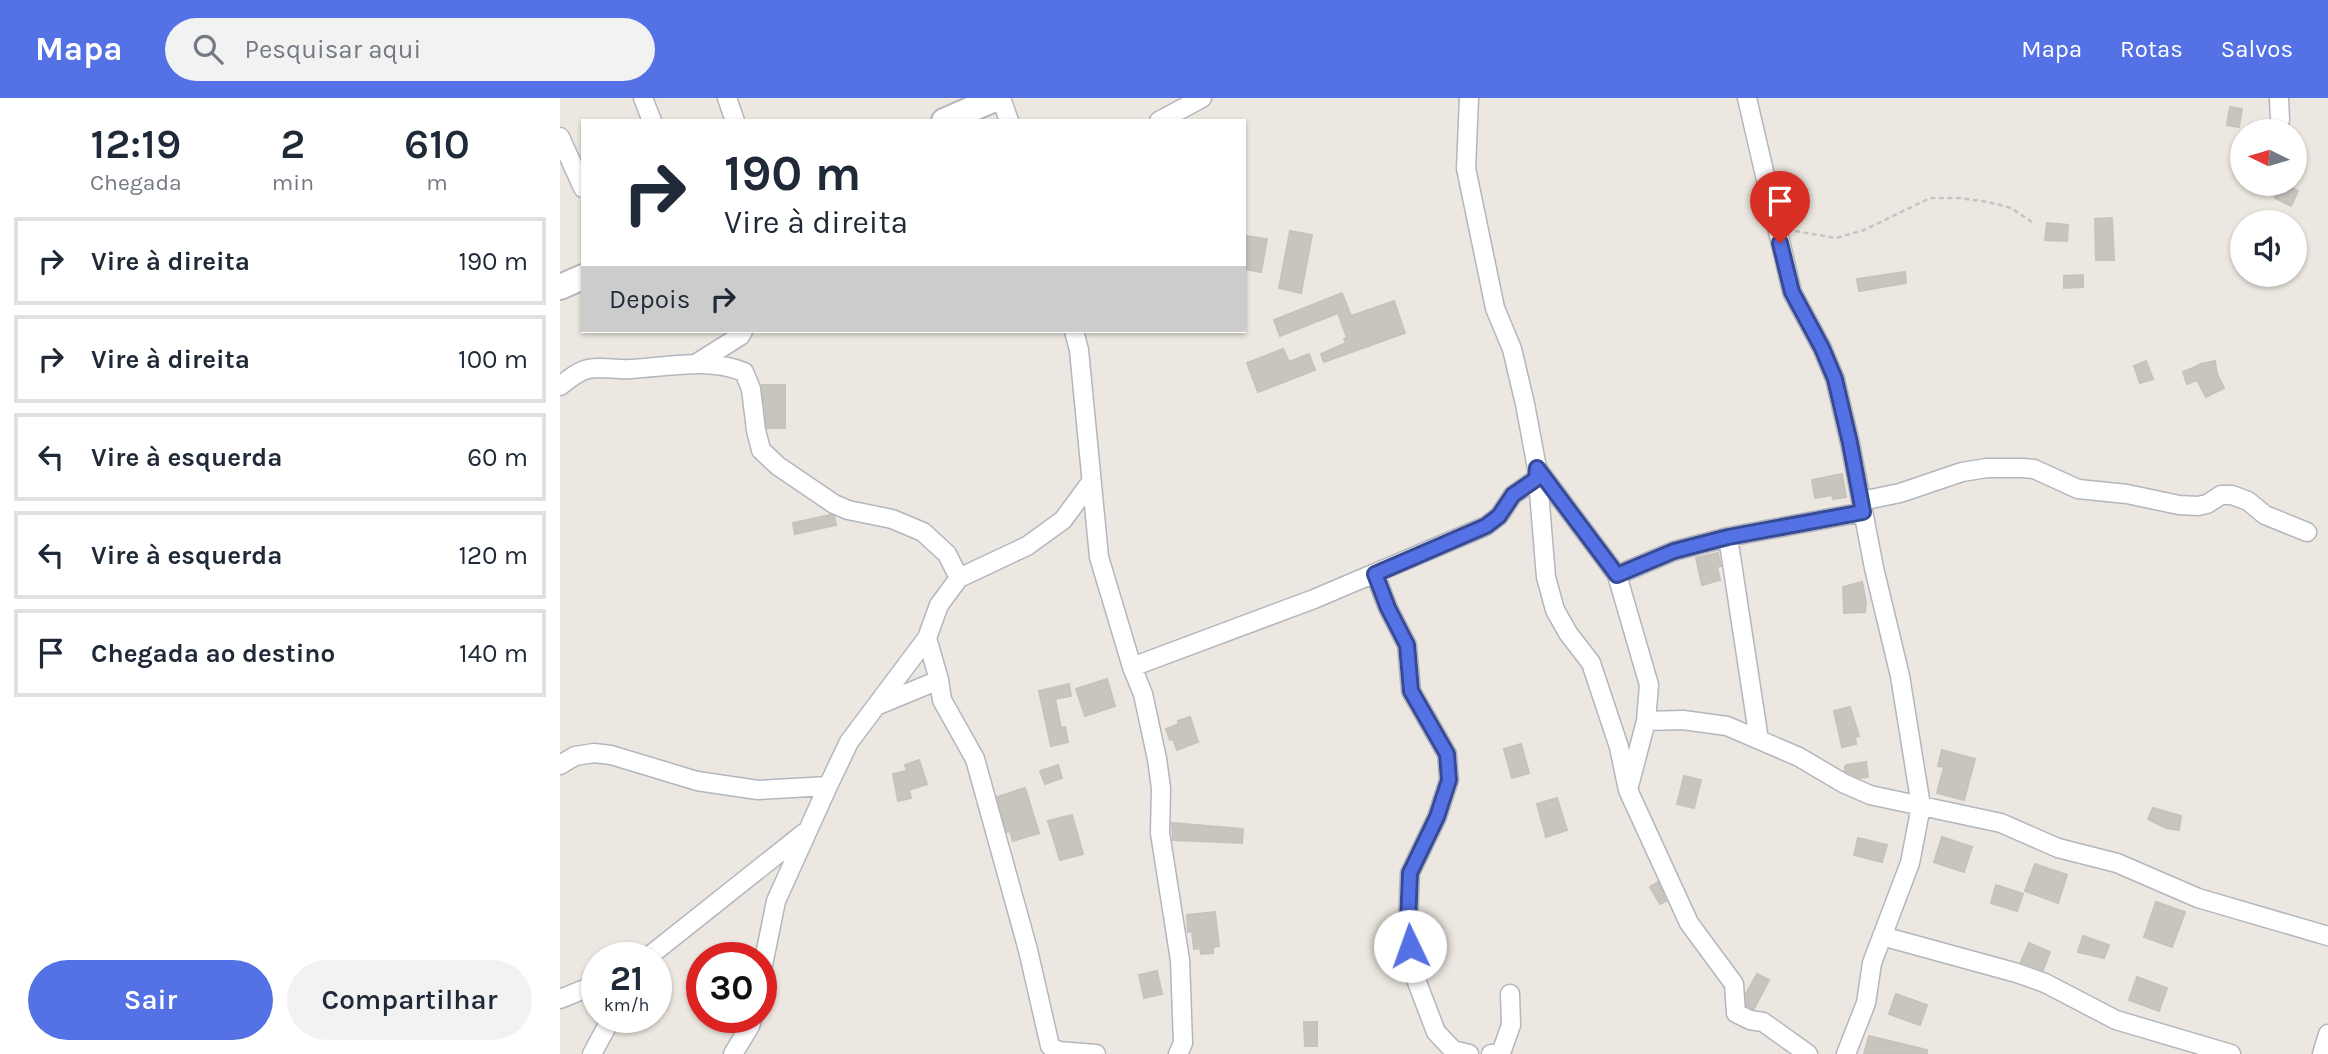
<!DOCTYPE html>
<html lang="pt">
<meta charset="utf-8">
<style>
:root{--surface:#fff;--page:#f2f2f3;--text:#1f2937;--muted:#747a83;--line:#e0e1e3;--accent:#5472e5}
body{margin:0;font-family:Karla,sans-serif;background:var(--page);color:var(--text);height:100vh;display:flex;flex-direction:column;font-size:26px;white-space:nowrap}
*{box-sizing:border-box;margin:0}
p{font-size:23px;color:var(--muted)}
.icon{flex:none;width:38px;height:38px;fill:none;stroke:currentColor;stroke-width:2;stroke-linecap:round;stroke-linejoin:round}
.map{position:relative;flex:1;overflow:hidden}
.panel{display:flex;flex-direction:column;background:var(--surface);width:560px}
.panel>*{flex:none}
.hud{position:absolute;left:21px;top:21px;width:665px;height:214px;border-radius:0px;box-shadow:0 2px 5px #0004;background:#fff;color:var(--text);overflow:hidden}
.needle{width:46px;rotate:275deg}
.buttons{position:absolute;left:1670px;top:21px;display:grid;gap:14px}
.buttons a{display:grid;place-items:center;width:77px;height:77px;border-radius:50%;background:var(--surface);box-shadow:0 2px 5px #0004;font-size:35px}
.speed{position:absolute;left:21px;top:844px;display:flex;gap:14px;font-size:35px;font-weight:700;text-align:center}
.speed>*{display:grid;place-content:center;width:91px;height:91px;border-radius:50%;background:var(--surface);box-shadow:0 2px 5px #0004;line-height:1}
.speed small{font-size:18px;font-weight:400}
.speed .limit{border:10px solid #d22;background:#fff;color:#111}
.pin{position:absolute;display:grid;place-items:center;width:60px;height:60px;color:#fff;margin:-72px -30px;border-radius:50% 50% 50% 0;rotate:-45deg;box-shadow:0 0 7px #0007}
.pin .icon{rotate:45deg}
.me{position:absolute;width:77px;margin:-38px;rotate:357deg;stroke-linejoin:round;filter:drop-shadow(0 0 5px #0008)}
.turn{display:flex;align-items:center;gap:24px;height:147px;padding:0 28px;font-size:32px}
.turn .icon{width:91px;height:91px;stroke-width:2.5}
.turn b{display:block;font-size:49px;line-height:60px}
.then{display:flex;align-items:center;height:66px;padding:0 28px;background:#0003;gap:14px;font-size:26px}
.eta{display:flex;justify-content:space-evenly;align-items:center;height:119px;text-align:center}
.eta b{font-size:42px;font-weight:600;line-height:49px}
.cta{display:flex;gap:14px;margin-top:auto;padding:14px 28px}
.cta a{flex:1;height:80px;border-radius:42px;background:var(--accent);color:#fff;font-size:28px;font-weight:600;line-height:80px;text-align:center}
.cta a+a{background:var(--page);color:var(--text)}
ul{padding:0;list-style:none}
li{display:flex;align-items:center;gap:21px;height:88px;margin:0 14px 10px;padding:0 14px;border:4px solid var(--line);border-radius:0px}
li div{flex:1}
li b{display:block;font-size:26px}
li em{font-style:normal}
header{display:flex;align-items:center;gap:42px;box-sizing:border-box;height:98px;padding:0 35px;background:var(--accent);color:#fff}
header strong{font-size:33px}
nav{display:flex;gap:38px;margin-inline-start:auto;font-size:24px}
.search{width:490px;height:63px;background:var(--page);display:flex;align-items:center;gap:18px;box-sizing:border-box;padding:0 24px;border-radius:38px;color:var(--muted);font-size:26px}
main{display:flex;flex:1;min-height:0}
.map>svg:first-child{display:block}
.building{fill:#c8c5bf;stroke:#c7c2ba;stroke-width:2}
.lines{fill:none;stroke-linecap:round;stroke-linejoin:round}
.street-casing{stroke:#b4b6be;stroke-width:21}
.secondary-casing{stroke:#b4b6be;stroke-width:28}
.path{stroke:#c4c4c4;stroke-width:2.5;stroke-dasharray:5 3.5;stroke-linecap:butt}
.street{stroke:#fff;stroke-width:18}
.secondary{stroke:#fff;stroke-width:24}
.route-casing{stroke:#374a95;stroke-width:18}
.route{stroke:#5472e5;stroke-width:12}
</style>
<header>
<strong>Mapa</strong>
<div class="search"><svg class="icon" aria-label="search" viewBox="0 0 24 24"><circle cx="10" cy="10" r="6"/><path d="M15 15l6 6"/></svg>Pesquisar aqui</div>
<nav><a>Mapa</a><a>Rotas</a><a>Salvos</a></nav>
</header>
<main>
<section class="panel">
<div class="eta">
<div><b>12:19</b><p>Chegada</p></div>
<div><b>2</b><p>min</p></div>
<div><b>610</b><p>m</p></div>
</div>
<ul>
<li><svg class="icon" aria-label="right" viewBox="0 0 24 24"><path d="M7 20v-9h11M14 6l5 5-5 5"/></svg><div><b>Vire à direita</b></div><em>190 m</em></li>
<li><svg class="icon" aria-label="right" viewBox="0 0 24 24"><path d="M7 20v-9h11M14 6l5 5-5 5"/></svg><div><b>Vire à direita</b></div><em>100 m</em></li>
<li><svg class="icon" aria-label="left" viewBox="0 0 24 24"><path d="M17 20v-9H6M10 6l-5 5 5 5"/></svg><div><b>Vire à esquerda</b></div><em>60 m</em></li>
<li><svg class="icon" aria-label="left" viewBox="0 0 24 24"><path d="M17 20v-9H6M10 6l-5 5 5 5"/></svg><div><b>Vire à esquerda</b></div><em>120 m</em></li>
<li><svg class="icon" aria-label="arrive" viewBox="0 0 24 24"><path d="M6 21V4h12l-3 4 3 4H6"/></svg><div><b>Chegada ao destino</b></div><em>140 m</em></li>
</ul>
<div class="cta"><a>Sair</a><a>Compartilhar</a></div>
</section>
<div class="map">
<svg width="1768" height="956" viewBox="0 0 1768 956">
<rect width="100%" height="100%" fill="#ece7e0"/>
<path class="building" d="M1670,9L1682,11L1679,29L1667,27Z
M1721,86H1733L1731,90L1738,93L1731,108L1715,100Z
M1552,120L1554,162H1536L1535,121Z
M1487,125L1508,127L1507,143L1485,142Z
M730,133L752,137L741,195L719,190Z
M686,138L707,141L701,174L684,171Z
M1345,174L1346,185L1299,193L1297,181Z
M1523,177V189L1504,190V178Z
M782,195L791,218L834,203L845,235L764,264L761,256L786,245L784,241L787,240L778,215L720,238L714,222Z
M723,251L729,264L749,256L755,272L698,294L687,265Z
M1586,263L1593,281L1580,285L1574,268Z
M1655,263L1657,276L1664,290L1646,299L1637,282L1627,286L1623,274L1640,267V266Z
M202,287H225V330H207Z
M1282,376L1286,399L1273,401L1272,397L1255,400L1252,382Z
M270,417L274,418L276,427L235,436L233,425Z
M1158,455L1161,468L1157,469L1160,482L1142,487L1136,460Z
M1302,484L1306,504L1305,514L1284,515L1283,489Z
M547,581L555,608L525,618L516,591Z
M509,586L511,598L495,601L501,630L505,629L508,644L491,648L479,593Z
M1290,609L1299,638L1295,639L1296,646L1282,649L1274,613Z
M630,619L638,644L617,652L613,641L610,642L606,631L619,626L618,623Z
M961,646L969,675L952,680L944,651Z
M1382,652L1415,661L1404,702L1377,695L1384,669L1378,668Z
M359,662L367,686L349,692L351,700L338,703L333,676L347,673L345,667Z
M1306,664L1308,679L1300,680L1285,673V669L1287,667Z
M498,667L502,680L485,686L480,673Z
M1124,678L1141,682L1134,710L1117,706Z
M465,690L479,735L453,743L450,733L447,734L437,699Z
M997,700L1007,732L986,739L977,706Z
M1593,710L1621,718L1619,732L1606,730L1588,721Z
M512,717L523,756L500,762L488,723Z
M612,725L683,731L682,745L613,742Z
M1382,739L1412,749L1404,774L1374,764Z
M1298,740L1327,747L1322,764L1294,757Z
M1475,766L1507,777L1498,805L1465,793Z
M1098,784L1106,803L1100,806L1090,789Z
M1436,787L1463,796L1457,813L1431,805Z
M1596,804L1625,814L1612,849L1584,839Z
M655,814L659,848L653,849V855L641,856L640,850L634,851L632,833L628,834L627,817Z
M1523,838L1549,847L1544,860L1518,854Z
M1469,845L1490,854L1483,872L1461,864Z
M597,873L602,896L584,900L579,877Z
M1197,876L1209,882L1194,911L1187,908L1186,896Z
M1577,879L1607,890L1599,913L1569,902Z
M1336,896L1367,907L1360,927L1329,916Z
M744,924H757V948H745Z
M1309,938L1367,952V956H1304Z"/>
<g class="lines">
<defs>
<path id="street" d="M83,0L92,23
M167,0L175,23
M441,0L449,23
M909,0L906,70L935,210L952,251L965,306L977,370L986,479L995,512L1008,535L1031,565L1059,649L1068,692L1129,825L1174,886L1176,915L1190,922L1203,924L1248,956
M1187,0L1232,194L1262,250L1275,281L1290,345L1314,470L1340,578L1361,708L1350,765L1312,865L1306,905L1286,956
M1719,0L1720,22
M599,23L642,0
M0,39L23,90
M514,233L519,252L539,459L572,569L583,596L597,661L601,690L600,735L620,862L623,945L618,956
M137,265L180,238L183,233
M0,288C8,282 18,273 28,271C42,268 56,272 71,271C109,269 148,259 184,274L191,291L196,332L201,352L218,368L274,406L288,412L332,421L363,434L387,456L399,480
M977,370L1057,477L1089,587L1086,623L1069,688
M1301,403L1340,395L1402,374L1427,370H1463L1474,371L1518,391L1567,396L1619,407L1638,408L1647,406L1661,397H1672L1688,403L1705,417L1747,434
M1168,439L1199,642
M815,476L828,510L847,547L851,593L887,656L889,682L877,719L850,775L848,825L852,871L876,934L893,952L909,956
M1057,477L1114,453L1168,439L1303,414
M367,540L379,582L382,602L415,661L468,852L490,948L498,953L536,956
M572,569L754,501L926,428L939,418L953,397L976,381
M316,608L379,582
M1086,623L1123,622L1167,628L1239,659L1283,685L1310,697L1441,725L1498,750L1557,765L1638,800L1768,838
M0,667L15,658L34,655L51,657L137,683L198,692L268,688
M1322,838L1457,875L1485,885L1556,922L1671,956
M88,859L244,735
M201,877L216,803L268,688L289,644L367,540L379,507L399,480L467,448L503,422L531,384
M0,901L37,886
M32,956L52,919
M173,956L190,928L193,919
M931,956L941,955L951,927L950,896
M1762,956L1768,936"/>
<path id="secondary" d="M384,23L437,0
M0,189L23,179"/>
</defs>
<use href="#street" class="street-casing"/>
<use href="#secondary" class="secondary-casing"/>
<path class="path" d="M1235,133L1276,140L1304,132L1370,100H1399L1428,104L1451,110L1472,124"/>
<use href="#street" class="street"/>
<use href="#secondary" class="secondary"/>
</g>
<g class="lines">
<defs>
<path id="route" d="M850,848L848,825L850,775L877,719L889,682L887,656L851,593L847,547L828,510L815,476L926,428L939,418L953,397L976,381L977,370L1057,477L1114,453L1168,439L1303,414L1290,345L1275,281L1262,250L1232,194L1220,145"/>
</defs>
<use href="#route" class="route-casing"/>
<use href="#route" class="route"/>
</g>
</svg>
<div class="buttons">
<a><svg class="needle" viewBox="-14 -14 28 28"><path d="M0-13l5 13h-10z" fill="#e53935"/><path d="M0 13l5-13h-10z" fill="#747a83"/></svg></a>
<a><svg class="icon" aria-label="sound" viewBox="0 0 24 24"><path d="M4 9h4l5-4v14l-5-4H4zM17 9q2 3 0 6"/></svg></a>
</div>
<div class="speed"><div>21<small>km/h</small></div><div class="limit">30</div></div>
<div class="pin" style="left:1220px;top:145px;background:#d93025"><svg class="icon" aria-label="arrive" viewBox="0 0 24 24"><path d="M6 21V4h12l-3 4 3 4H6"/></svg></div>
<svg class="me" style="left:850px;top:848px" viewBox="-20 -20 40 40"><circle r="19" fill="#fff"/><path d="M0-13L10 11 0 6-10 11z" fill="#5472e5"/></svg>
<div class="hud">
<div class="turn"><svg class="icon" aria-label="right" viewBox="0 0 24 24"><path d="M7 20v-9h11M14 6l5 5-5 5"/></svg><div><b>190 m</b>Vire à direita</div></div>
<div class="then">Depois<svg class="icon" aria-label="right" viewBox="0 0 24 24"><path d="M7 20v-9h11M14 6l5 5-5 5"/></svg></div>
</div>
</div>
</main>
